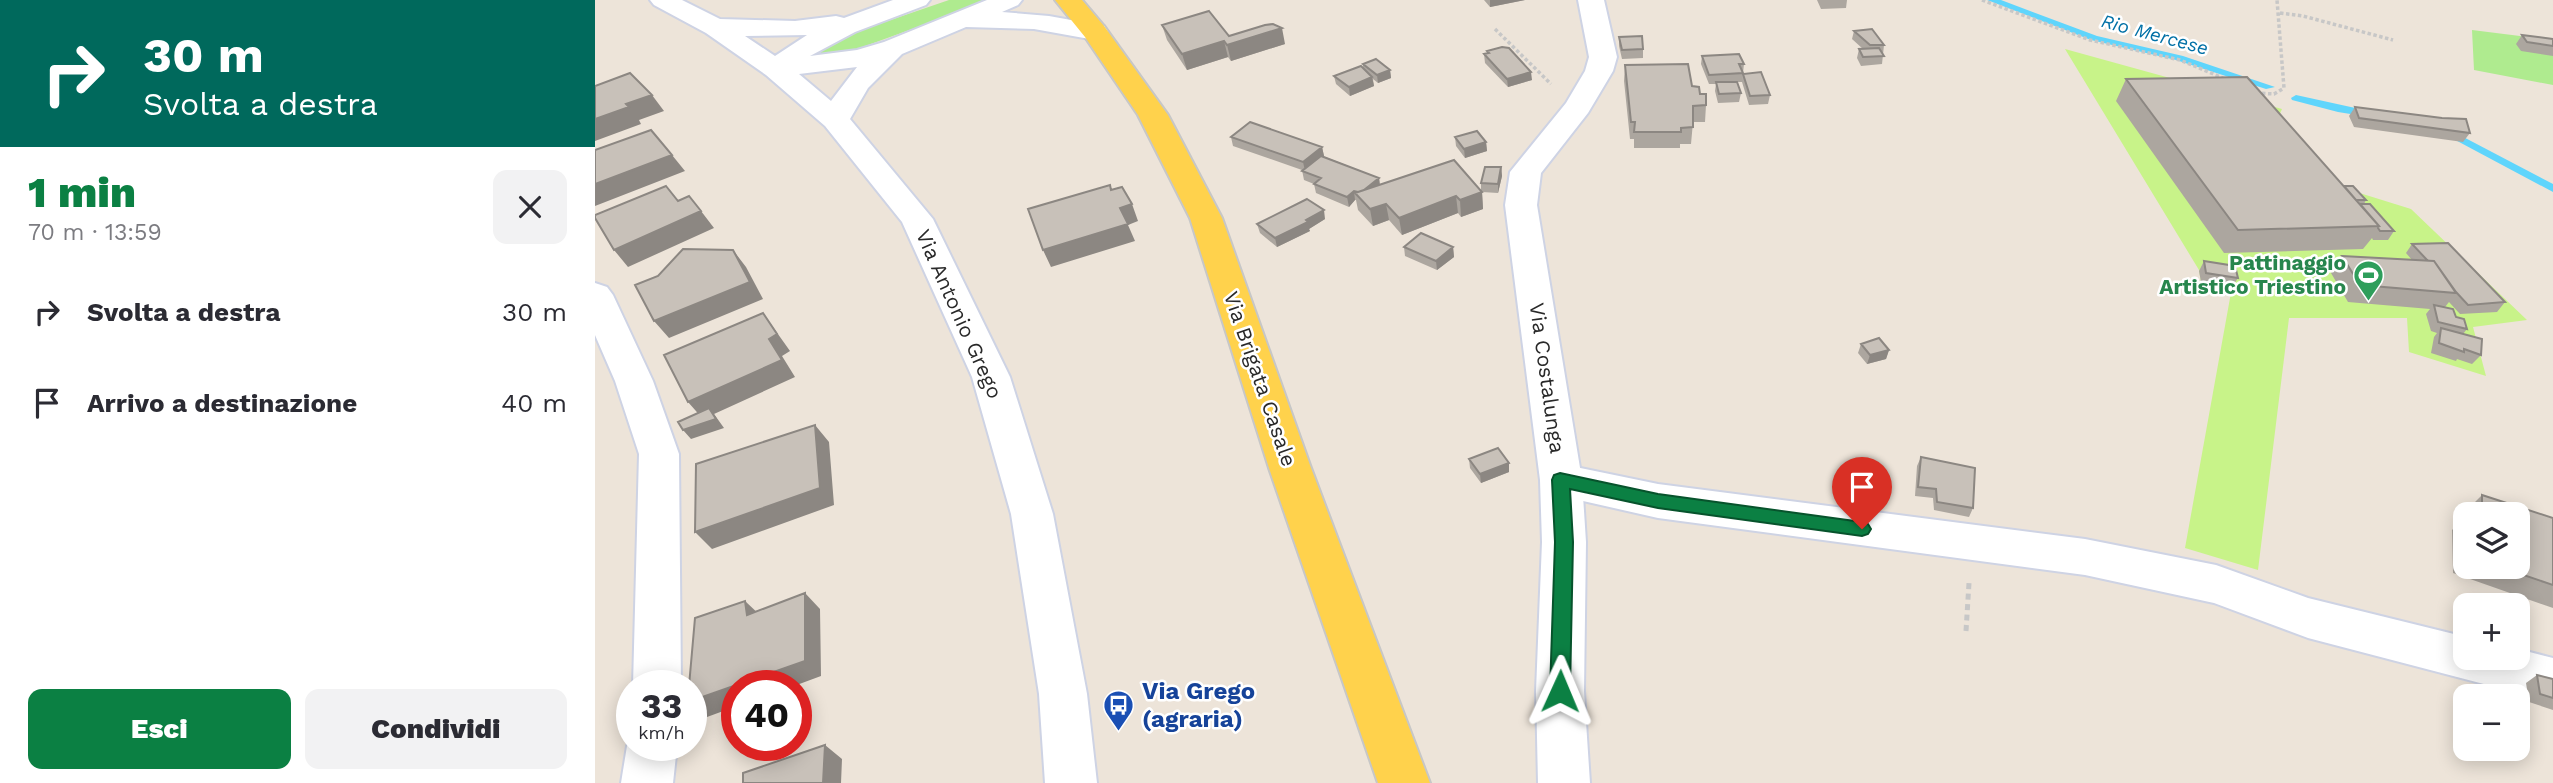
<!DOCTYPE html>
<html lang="it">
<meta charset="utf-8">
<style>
:root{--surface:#fff;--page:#f2f2f3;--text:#2b2b33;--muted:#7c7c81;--accent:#0b8043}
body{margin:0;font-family:"Work Sans",sans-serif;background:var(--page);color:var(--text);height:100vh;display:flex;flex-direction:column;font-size:26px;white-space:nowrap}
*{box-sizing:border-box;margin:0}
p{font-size:23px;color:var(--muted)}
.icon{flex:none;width:38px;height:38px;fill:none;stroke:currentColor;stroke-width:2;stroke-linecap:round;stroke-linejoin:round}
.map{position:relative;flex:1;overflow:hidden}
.sheet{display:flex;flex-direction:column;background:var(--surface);width:595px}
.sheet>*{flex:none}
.banner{background:#00695c;color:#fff;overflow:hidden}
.buttons{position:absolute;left:1858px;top:502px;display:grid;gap:14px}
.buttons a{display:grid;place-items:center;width:77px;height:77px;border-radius:14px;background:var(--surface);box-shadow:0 4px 18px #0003;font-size:35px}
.speed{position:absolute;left:21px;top:670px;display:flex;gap:14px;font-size:35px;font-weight:700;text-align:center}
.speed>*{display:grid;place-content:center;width:91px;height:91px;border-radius:50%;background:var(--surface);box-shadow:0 4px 18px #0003;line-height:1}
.speed small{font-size:18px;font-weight:400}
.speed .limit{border:10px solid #d22;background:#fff;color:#111}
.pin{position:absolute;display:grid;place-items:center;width:60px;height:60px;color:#fff;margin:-72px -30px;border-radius:50% 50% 50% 0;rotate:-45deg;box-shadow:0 0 7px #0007}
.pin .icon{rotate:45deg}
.me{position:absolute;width:77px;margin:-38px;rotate:1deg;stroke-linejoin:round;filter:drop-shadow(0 0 5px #0008)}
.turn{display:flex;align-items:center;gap:24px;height:147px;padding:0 28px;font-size:32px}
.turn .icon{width:91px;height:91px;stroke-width:2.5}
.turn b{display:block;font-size:49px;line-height:60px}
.round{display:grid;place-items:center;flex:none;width:74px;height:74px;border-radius:14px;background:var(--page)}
.headline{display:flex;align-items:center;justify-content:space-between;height:119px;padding:0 28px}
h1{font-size:42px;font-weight:800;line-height:52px;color:var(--accent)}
.action{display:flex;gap:14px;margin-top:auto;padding:14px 28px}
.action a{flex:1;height:80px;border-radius:14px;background:var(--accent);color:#fff;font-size:28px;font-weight:800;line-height:80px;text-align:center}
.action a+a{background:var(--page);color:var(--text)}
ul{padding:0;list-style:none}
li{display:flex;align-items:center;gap:21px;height:91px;padding:0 28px}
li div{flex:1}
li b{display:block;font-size:26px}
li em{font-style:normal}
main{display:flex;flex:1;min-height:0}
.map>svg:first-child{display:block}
.green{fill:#afeb8f}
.pitch{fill:#c8f389}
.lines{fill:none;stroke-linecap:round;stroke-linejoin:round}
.stream{fill:#5fd5fc;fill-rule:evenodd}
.street-casing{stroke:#ced3e4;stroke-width:4}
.secondary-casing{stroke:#ced3e4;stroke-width:4}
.primary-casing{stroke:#c7c7c7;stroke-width:4}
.path-far1{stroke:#c7c7c7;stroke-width:3.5;stroke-dasharray:3.5 2.5;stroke-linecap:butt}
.path{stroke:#c7c7c7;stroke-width:5;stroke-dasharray:6 4.5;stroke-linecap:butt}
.street{fill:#fff;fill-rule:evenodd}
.secondary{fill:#fff;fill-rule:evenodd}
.primary{fill:#ffd24c;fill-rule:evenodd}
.wall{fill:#aca69f;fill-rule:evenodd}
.shaded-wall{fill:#8c8782}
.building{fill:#c8c1b9;stroke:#8c8782;stroke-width:2}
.route{fill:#0b8043;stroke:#07532c;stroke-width:2}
.labels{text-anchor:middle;stroke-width:5;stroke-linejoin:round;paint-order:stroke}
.far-water-label{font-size:19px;font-style:italic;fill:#0070a6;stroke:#fff}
.leisure-label{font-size:21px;font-weight:bold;fill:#27864d;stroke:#fff;text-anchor:end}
.street-label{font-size:21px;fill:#292929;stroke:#fff}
.near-transit-label{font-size:24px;font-weight:bold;fill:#164399;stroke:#fff;text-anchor:start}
</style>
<main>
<section class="sheet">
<div class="banner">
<div class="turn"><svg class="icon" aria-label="right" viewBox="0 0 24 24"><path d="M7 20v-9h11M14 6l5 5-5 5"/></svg><div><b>30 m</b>Svolta a destra</div></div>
</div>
<div class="headline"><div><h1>1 min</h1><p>70 m · 13:59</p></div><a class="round"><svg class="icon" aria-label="close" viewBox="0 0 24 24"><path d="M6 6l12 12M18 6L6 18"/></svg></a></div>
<ul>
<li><svg class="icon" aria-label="right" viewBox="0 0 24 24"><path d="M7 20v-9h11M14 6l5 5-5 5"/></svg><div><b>Svolta a destra</b></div><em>30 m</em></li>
<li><svg class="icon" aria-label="arrive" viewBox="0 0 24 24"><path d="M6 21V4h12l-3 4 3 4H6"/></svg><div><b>Arrivo a destinazione</b></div><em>40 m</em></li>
</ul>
<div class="action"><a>Esci</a><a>Condividi</a></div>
</section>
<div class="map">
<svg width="1958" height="783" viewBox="0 0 1958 783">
<rect width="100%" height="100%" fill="#ede4d9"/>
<path class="green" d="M354,0H397L262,49L211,59L249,36Z
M1877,30L1958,40V85L1879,70Z"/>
<path class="pitch" d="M1470,49L1687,109L1681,122L1726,181L1816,209L1932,320L1878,327L1891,376L1814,352L1812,318H1694L1663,570L1590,548L1637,287L1606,282L1604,270Z"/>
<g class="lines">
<path class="stream" d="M1392,0H1406L1502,36L1588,56L1680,87L1671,89L1581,60L1496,40Z
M1701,95L1774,111L1779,114L1774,117L1743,112L1697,100L1696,98Z
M1855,130L1958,184V192L1851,135V131Z"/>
<defs>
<path id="street" d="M55,0H87L125,19L200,21L241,16L249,18L298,0H335L331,5L260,32L215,56L262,50L289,42L392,0H427L423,5L407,12L454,16L509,26L513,32L509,38L500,40L439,29L371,27L307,54L273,88L255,119L338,219L415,377L458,514L492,694L502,783H450L444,694L416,514L377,377L307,222L230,126L171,75L111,33L59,5ZM212,35L180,56L150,36ZM262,67L236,101L204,74Z
M0,283L12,287L18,295L58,381L84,454L86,686H38L44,454L20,381L0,335Z
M966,464L1063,484L1490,539L1621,565L1713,598L1871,637V658H1923V649L1958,658V702L1713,638L1619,603L1490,575L1063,518L966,496L951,492L945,480L951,468Z
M37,734V746H82L78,783H26L32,746Z"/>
<path id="secondary" d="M983,0H1009L1022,57L1018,71L993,113L946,173L942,205L987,480L991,542L989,691L995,783H943L941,691L947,542L945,480L910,205L915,172L971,103L990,71L994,57Z"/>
<path id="primary" d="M460,0H487L509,26L573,115L627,218L716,468L835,783H783L674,468L595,218L543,115L490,37Z"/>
</defs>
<use href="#street" class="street-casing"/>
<use href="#secondary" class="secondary-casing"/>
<use href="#primary" class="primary-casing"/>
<path class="path-far1" d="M1387,0L1495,40L1585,60L1628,78
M1685,13L1708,16L1798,40
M900,29L956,84
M1661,93L1679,94L1689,88L1682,0"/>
<path class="path" d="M1371,631L1374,583"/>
<use href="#street" class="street"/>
<use href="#secondary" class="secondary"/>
<use href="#primary" class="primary"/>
</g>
<path class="wall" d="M889,0H930L895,7Z
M1222,0H1252L1251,8L1226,9Z
M567,25L634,36L690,44L636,61L633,57L592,70L572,40Z
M1259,31L1289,45L1287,64L1266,66L1262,58L1264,49H1268L1257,39Z
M1927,35L1958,39V56L1926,51L1921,44Z
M1024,37L1048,49V58L1027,59L1024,46Z
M892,51L937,80L913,87L890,63L889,54H892Z
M1107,56L1149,64L1147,82H1142L1146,93L1144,102L1123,103L1120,91L1121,84H1114L1106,64Z
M768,64L795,70L796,78L783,83L778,79L779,86L755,96L741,84L739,76L768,69Z
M1030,65L1097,86L1105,94L1111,105L1110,122H1098L1096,144H1085V148H1039V139H1035L1029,81Z
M1148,74L1175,95L1173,104L1154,105L1147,82Z
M1531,79L1749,186L1771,200L1769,204L1799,231L1793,240H1778L1777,238L1768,249L1629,253L1521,101Z
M1760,107L1875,133L1868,142L1759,127L1754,116Z
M636,137L727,147L729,156H728L784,178L785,185L886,191V183L906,167L907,176L903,193L887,192L888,209L866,217L863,213L807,235L794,220L778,226L763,210L761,200H760L754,207L721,193L719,184L709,180L707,170L638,146Z
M860,137L891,142L892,151L870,158L861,146Z
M730,219L714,229L715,231L682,247L665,233L662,224Z
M1817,244L1910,302L1902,312L1865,314L1854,302L1850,307L1861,317L1872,329L1868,334L1886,355L1877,364L1862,359L1861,361L1836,353L1839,337L1842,333L1836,331L1831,314L1835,309L1753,302L1736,273L1747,256L1817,260L1811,253Z
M809,247H858L859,257L842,270L810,256Z
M1609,261L1643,278L1637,287L1606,282L1604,271Z
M1266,344L1294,350L1291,359L1272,364L1263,353Z
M1326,457L1378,508L1374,517L1339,510L1338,498L1320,496L1322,466Z
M874,459L914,463V472L886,483L875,468Z
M1887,495L1958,518V608L1858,573L1857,530L1870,517V512ZM1871,514H1923V567H1871Z
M1942,675L1958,679V710L1934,702L1931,683Z"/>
<path class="shaded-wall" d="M895,0H930L895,7Z
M687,28L690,44L636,61L632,45Z
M629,41L633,57L592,70L587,54Z
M795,70L796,78L783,83L782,75Z
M936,72L937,80L913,87L912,79Z
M777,77L779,86L755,96L754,87Z
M57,95L69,111L44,120L46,124L0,141V119L31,104Z
M891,142L892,151L870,158L869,149Z
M727,147L729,156L710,171L708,162Z
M77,155L90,171L0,206V184Z
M906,167L907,176L903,193V184Z
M784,178L785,187L765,193Z
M759,191L760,200L754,207L752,197Z
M887,192L888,209L866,217L865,200Z
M861,196L863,213L807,235L804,218Z
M537,204L543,221L533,225L540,241L456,267L448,250L525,208Z
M791,204L794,220L778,226L775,209Z
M729,210L730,219L714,229L715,231L682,247L680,238Z
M106,211L119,228L33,267L19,250Z
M858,247L859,257L842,270L841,261Z
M138,250L151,267L168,299L74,338L59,321Z
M168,313L195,351L187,356L200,377L119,414L129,428L96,439L88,430L108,419L93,402L174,339Z
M1294,350L1291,359L1272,364L1275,355Z
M220,425L234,442L239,505L117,549L100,532Z
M914,463V472L886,483L885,474Z
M210,593L225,609L226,676L199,686H142V706L112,717L96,705V701Z
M150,601L167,617L152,615Z
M230,745L247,759L246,783H228Z"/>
<path class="building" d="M614,11L634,36L670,25L678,24L687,28L632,45L629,41L587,54L567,25Z
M1277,29L1289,45H1275L1259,31Z
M1927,35L1958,39V46L1932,42Z
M1047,36L1048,49L1027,50L1024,37Z
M907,47L914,48L936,72L912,79L889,54L894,53L892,51Z
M1284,48L1289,56L1268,57L1264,49Z
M1144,54L1149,64H1144L1148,73L1114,75L1107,56Z
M781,59L795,70L782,75L768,64Z
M1093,64L1097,86L1104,87L1105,94H1111V105L1098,106V127L1086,128V132H1039L1040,122H1036L1030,65Z
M766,66L777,77L754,87L739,76Z
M1166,72L1175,95L1155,96L1148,74Z
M35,73L57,95L31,104L34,107L0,119V86Z
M1652,77L1784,226L1643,230L1531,79Z
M1121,82H1142L1146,93L1124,94Z
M1760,107L1847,118L1871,119L1875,133L1764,118Z
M655,122L727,147L708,162L636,137Z
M56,130L77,155L0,184V150Z
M882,131L891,142L869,149L860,137Z
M726,156L784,178L769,190L763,192L759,191L752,197L719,184L726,178L707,171Z
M859,160L887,192L865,200L861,196L804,218L791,204L775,209L760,193Z
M890,167H906L903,184L886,183Z
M515,185L516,190L527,187L537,204L525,208L533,224L448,250L433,209Z
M71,186L83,201L94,196L106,211L19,250L0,218V215Z
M1749,186H1758L1771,200H1761Z
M712,199L729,210L711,220L713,222L680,238L662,224Z
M1765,204H1775L1799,231H1785L1783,228L1784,226Z
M826,233L858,247L841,261L809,247Z
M1853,243L1910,302L1873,305L1861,292L1839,261H1833L1817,244Z
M88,249L138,250L155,282L59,321L40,285L63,276Z
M1747,256L1839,261L1861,293L1765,285Z
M1609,261L1640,266L1643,278L1611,273Z
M1839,305L1858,309L1861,317L1869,319L1872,329L1843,322Z
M168,313L182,334L174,339L187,360L93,402L69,355Z
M1846,328L1887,339L1886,355L1869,349V352L1844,343Z
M1284,338L1294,350L1275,355L1266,344Z
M114,408L121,419L88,430L83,422Z
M220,425L225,488L100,532L101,464Z
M903,448L914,463L885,474L874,459Z
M1326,457L1380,468L1378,508L1342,502L1341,489L1323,487Z
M1887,495L1958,518V585L1905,567H1923V514H1887Z
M210,593V661L96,701V686H94L100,618L150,601L152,615Z
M1942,675L1958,679V698L1945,694Z
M230,745L228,783H148V773Z"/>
<path class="route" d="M965,473L1063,494L1267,522L1273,524L1276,529L1273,534L1267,536L1063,508L975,489L978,542L975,691L972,698L965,700L958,698L955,691L960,542L957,480L959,475Z"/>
<defs>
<symbol id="stadium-pin" viewBox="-11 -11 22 30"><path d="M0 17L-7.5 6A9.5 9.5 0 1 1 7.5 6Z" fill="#2e9e5b" stroke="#fff"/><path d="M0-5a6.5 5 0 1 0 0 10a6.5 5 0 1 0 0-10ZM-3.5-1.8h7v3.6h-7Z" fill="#fff"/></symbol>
<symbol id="bus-pin" viewBox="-11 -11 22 30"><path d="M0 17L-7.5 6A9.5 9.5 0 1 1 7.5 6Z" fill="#1a4fb4" stroke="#fff"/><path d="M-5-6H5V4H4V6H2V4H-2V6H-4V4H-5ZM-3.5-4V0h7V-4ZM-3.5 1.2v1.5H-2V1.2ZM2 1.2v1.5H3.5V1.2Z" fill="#fff"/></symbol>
</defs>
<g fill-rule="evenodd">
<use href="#stadium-pin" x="1756" y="258" width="35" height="47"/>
<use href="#bus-pin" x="506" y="688" width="35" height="47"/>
</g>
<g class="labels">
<g class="far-water-label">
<text transform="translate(1560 34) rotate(15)" y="7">Rio Mercese</text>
</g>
<g class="leisure-label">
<text x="1751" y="270">Pattinaggio<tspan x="1751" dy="24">Artistico Triestino</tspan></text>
</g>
<g class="street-label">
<text transform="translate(364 314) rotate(66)" y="7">Via Antonio Grego</text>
<text transform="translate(952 378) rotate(82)" y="7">Via Costalunga</text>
<text transform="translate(665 379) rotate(71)" y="7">Via Brigata Casale</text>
</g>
<g class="near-transit-label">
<text x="547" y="699">Via Grego<tspan x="547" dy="28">(agraria)</tspan></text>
</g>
</g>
</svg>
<div class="buttons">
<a><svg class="icon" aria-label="layers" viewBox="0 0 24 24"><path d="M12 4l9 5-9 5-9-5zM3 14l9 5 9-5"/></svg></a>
<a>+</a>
<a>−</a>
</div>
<div class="speed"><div>33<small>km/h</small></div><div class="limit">40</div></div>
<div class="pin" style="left:1267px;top:529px;background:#d93025"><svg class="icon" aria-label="arrive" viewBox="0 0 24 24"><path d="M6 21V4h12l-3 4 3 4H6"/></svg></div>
<svg class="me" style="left:965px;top:691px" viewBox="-20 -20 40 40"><path d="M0-17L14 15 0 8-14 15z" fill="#0b8043" stroke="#fff" stroke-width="4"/></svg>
</div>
</main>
